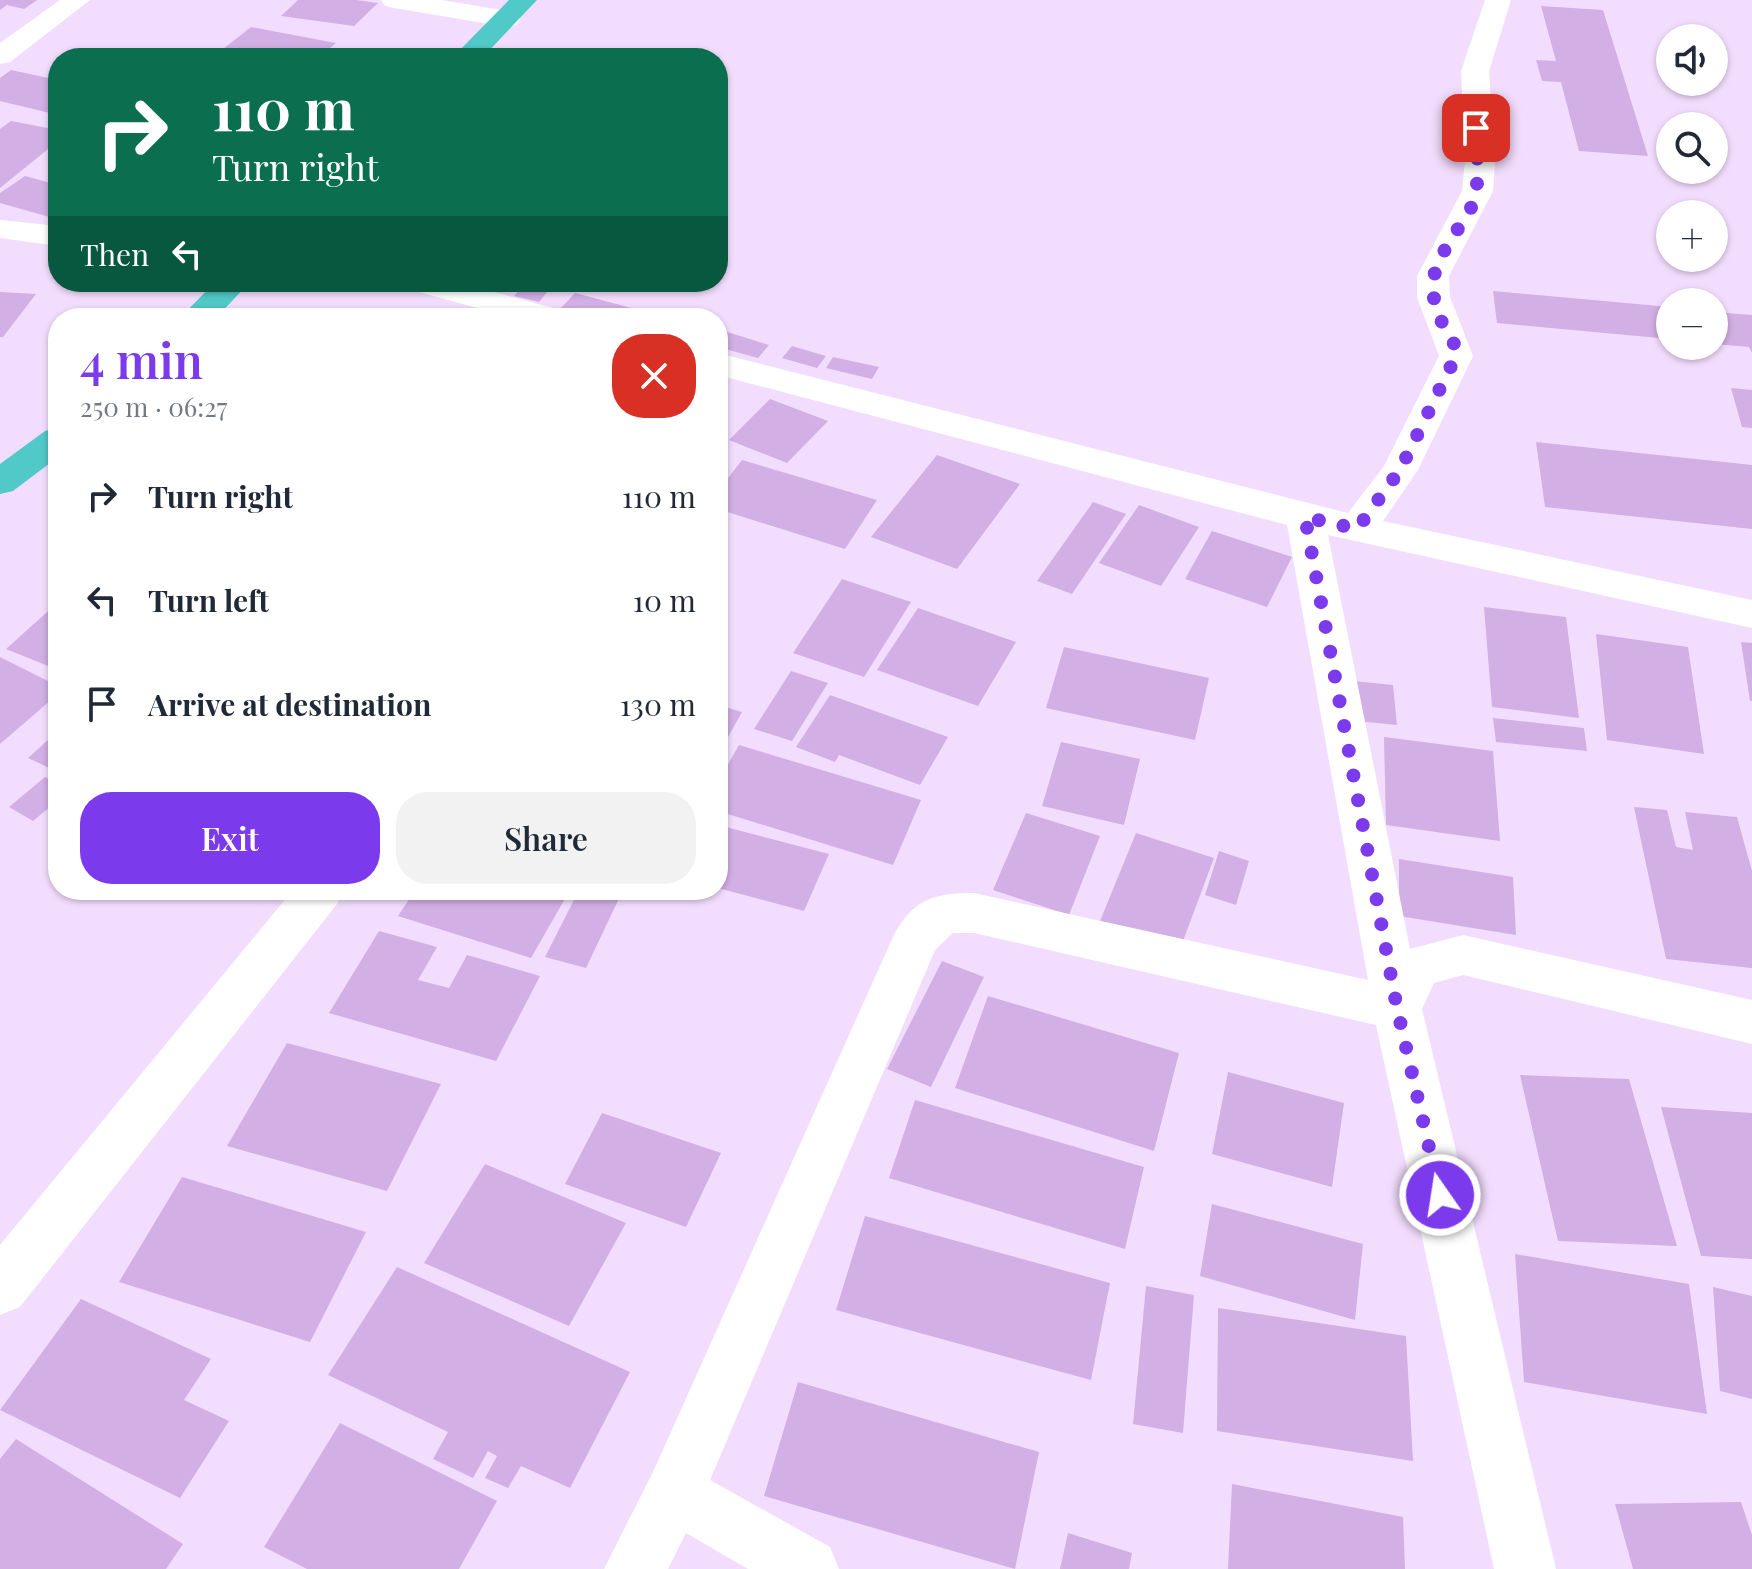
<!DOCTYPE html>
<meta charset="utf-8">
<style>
:root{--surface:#fff;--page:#f2f2f3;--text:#1f2937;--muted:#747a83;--accent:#7c3aed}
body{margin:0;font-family:"Playfair Display",serif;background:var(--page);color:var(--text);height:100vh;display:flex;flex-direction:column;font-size:30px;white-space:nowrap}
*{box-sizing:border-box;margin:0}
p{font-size:26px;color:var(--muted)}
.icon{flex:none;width:44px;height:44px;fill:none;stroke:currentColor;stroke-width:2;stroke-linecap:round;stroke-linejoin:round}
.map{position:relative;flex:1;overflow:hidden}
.panel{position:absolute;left:48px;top:308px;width:680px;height:592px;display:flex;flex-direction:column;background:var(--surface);border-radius:32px;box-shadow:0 2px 6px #0004}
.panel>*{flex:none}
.banner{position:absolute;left:48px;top:48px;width:680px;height:244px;border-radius:32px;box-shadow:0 2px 6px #0004;background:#0b6e4f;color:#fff;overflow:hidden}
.tools{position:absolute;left:1656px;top:24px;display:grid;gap:16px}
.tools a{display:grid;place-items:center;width:72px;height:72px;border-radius:50%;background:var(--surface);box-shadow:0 2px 6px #0004;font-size:40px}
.pin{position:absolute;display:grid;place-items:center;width:68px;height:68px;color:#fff;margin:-34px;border-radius:16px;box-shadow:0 4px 12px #0006}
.me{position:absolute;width:88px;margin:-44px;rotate:347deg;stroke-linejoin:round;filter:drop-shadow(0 0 6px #0008)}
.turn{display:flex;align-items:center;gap:28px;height:168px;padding:0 32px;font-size:36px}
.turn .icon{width:104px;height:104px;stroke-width:2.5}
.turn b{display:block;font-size:56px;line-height:68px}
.then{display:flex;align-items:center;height:76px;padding:0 32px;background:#0003;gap:16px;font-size:30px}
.round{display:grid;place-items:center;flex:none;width:84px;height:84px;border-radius:32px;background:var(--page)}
.headline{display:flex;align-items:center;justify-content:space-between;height:136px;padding:0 32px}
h1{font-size:48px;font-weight:600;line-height:60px;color:var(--accent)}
.cta{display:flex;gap:16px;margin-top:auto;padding:16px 32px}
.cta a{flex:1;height:92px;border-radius:32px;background:var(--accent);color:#fff;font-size:32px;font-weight:600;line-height:92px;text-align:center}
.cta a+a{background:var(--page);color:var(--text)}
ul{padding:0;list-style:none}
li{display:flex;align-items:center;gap:24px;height:104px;padding:0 32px}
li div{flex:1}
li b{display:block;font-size:30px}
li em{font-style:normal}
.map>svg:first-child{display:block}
.building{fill:#d2afe4}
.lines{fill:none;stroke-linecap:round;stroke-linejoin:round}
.street{fill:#fff;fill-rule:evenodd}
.highway{fill:#51c9c8;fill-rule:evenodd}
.route{stroke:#7c3aed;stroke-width:14;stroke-dasharray:0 25.2}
</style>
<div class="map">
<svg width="1752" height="1569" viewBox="0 0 1752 1569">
<rect width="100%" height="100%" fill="#f3ddfe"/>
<path class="building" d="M0,0H37L24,9L7,5L0,10Z
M298,0H356L378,3L354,26L281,16Z
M1541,6L1603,10L1648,156L1579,151L1561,82L1542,81L1536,60L1556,61Z
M251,27L336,43L318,58H242L218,53Z
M11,70L58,80V115L0,101V78Z
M11,121L58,130V141L0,188V129Z
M25,176L58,185V214L53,218L0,203V193Z
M477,282H520L508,292Z
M527,282H534L552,286L539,302L514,296Z
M1493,291L1670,307V339L1497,323Z
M0,292L36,294L3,337H0Z
M575,293L658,315L655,318H593L560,309Z
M1714,312L1752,315V353L1749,347L1714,344Z
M718,329L769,345L758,358L718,347Z
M792,346L826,356L817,368L782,358Z
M833,357L879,367L872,379L826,368Z
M1731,388L1752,390V428L1742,427Z
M770,399L828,421L787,463L729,440Z
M1536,442L1752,465V529L1545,507Z
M937,455L1020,484L957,569L871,537Z
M742,460L877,500L845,549L718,509V491Z
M1093,502L1126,514L1072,594L1037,581Z
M1139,505L1199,527L1161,586L1099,563Z
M1212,531L1292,557L1267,607L1185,579Z
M842,579L911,602L864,677L793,653Z
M56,604L58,670L6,649Z
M1484,607L1566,617L1579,718L1492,707Z
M918,608L1016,642L978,706L877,670Z
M1596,634L1688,647L1704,754L1607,740Z
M1741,642L1752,643V701H1750Z
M1064,647L1209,678L1195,740L1046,708Z
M0,657L58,686V694L0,744Z
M791,671L828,683L792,741L754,729Z
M1354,681L1393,685L1397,725L1357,721Z
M830,695L948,737L920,785L839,755L835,762L796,747Z
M718,705L742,712L718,755Z
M1493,718L1584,728L1587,751L1496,742Z
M58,731V772L28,758Z
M1384,737L1493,751L1500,841L1386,825Z
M1061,742L1140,759L1124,825L1042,806Z
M739,745L921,800L893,865L718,811V782Z
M45,777L58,784V800L33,821L9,807Z
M1634,807L1667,810L1676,847L1693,850L1685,812L1737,817L1752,871V968L1666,959Z
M1026,813L1100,836L1069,915L993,890Z
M718,825L829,854L804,911L718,888Z
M1136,833L1214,858L1180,949L1100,921Z
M1219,851L1249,861L1236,905L1205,895Z
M1399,859L1513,877L1516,935L1399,916Z
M415,890H570L531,958L398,916Z
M579,890H623L586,968L545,957Z
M379,931L437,947L418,980L449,988L467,955L540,976L496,1061L329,1013Z
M942,961L984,977L931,1087L887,1069Z
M988,996L1179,1053L1154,1151L955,1088Z
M287,1043L441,1084L387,1191L227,1146Z
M1228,1072L1344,1103L1332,1187L1212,1154Z
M1520,1075L1629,1079L1677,1246L1558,1241Z
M915,1100L1144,1167L1125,1249L889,1178Z
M1661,1107L1752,1113V1259L1701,1256Z
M602,1113L721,1153L686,1227L565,1184Z
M485,1164L626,1223L569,1326L424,1263Z
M182,1177L366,1232L310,1342L119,1282Z
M1212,1204L1363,1244L1355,1320L1200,1276Z
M865,1216L1110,1283L1091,1380L836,1310Z
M1515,1254L1689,1284L1707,1414L1524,1382Z
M397,1267L630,1372L570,1488L521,1466L508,1488L485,1478L497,1456L488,1451L473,1478L433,1459L448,1432L328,1375Z
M1146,1286L1194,1295L1183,1433L1133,1424Z
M1713,1287L1752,1296V1399L1720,1391Z
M81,1299L211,1359L184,1400L229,1421L180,1498L0,1410Z
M1218,1308L1406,1336L1413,1461L1217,1431Z
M798,1382L1039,1452L1015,1569L764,1496Z
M340,1423L497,1501L459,1569H307L264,1547Z
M16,1439L183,1544L166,1569H0V1459Z
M1232,1484L1403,1517L1405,1569H1228Z
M1741,1502L1752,1535V1569H1633L1615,1504Z
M1068,1533L1132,1553L1129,1569H1060Z"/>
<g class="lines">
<path class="street" d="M60,0H90L10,62L0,64V43Z
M381,0H442L507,11L517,13L520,19L517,25L507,27L394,8L385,6Z
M1485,0H1511L1489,71L1495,161L1493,191L1449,276L1450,297L1473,356L1418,470L1383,521L1752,600V628L1328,535L1410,949L1463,935L1752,1000V1044L1463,975L1434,983L1422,1009L1556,1569H1494L1376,1025L974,933H953L935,950L710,1480L830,1547L839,1569H748L686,1533L668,1569H604L653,1472L893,937C912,899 935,893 974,893L1368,980L1287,525L718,375V353L1348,513L1384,466L1439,356L1417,297V276L1462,191L1465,161L1461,71Z
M0,220L58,226V246L0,238Z
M404,282H457L564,311L569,318H514L408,289Z
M293,890H344L337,904L20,1307L0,1315V1245Z"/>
<path class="highway" d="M509,0H537L482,58H452Z
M215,282H250L216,318H180Z
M58,427V457L13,491L0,494V464L45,431Z"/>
</g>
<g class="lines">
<path class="route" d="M1440,1195L1397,1008L1305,517L1357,529L1400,470L1456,356L1453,339L1436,313L1432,284L1438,261L1474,203L1478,177L1476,128"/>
</g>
</svg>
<div class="tools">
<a><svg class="icon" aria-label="sound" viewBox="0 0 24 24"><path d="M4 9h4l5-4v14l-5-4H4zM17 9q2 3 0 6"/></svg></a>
<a><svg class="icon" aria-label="search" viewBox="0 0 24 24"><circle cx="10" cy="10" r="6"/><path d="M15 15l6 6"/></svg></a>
<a>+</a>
<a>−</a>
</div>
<div class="pin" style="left:1476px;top:128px;background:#d93025"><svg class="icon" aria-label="arrive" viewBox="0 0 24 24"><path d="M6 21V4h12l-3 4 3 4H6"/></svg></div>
<svg class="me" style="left:1440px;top:1195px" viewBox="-20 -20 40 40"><circle r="17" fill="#7c3aed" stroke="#fff" stroke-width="3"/><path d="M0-11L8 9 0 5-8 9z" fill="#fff"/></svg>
<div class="banner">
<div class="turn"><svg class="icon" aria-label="right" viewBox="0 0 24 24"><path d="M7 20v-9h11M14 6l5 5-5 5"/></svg><div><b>110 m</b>Turn right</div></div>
<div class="then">Then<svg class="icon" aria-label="left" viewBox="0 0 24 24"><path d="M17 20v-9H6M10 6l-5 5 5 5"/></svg></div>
</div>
<section class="panel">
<div class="headline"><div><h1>4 min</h1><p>250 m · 06:27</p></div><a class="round" style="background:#d93025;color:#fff"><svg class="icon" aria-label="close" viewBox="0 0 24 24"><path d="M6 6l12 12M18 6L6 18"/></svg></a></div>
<ul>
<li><svg class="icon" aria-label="right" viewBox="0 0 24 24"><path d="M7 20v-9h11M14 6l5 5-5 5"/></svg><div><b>Turn right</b></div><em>110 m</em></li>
<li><svg class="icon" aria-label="left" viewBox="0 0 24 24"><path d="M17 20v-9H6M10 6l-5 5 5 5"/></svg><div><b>Turn left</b></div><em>10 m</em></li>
<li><svg class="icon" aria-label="arrive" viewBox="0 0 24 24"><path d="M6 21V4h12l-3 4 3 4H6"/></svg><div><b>Arrive at destination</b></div><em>130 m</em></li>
</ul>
<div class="cta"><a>Exit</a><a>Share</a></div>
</section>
</div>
